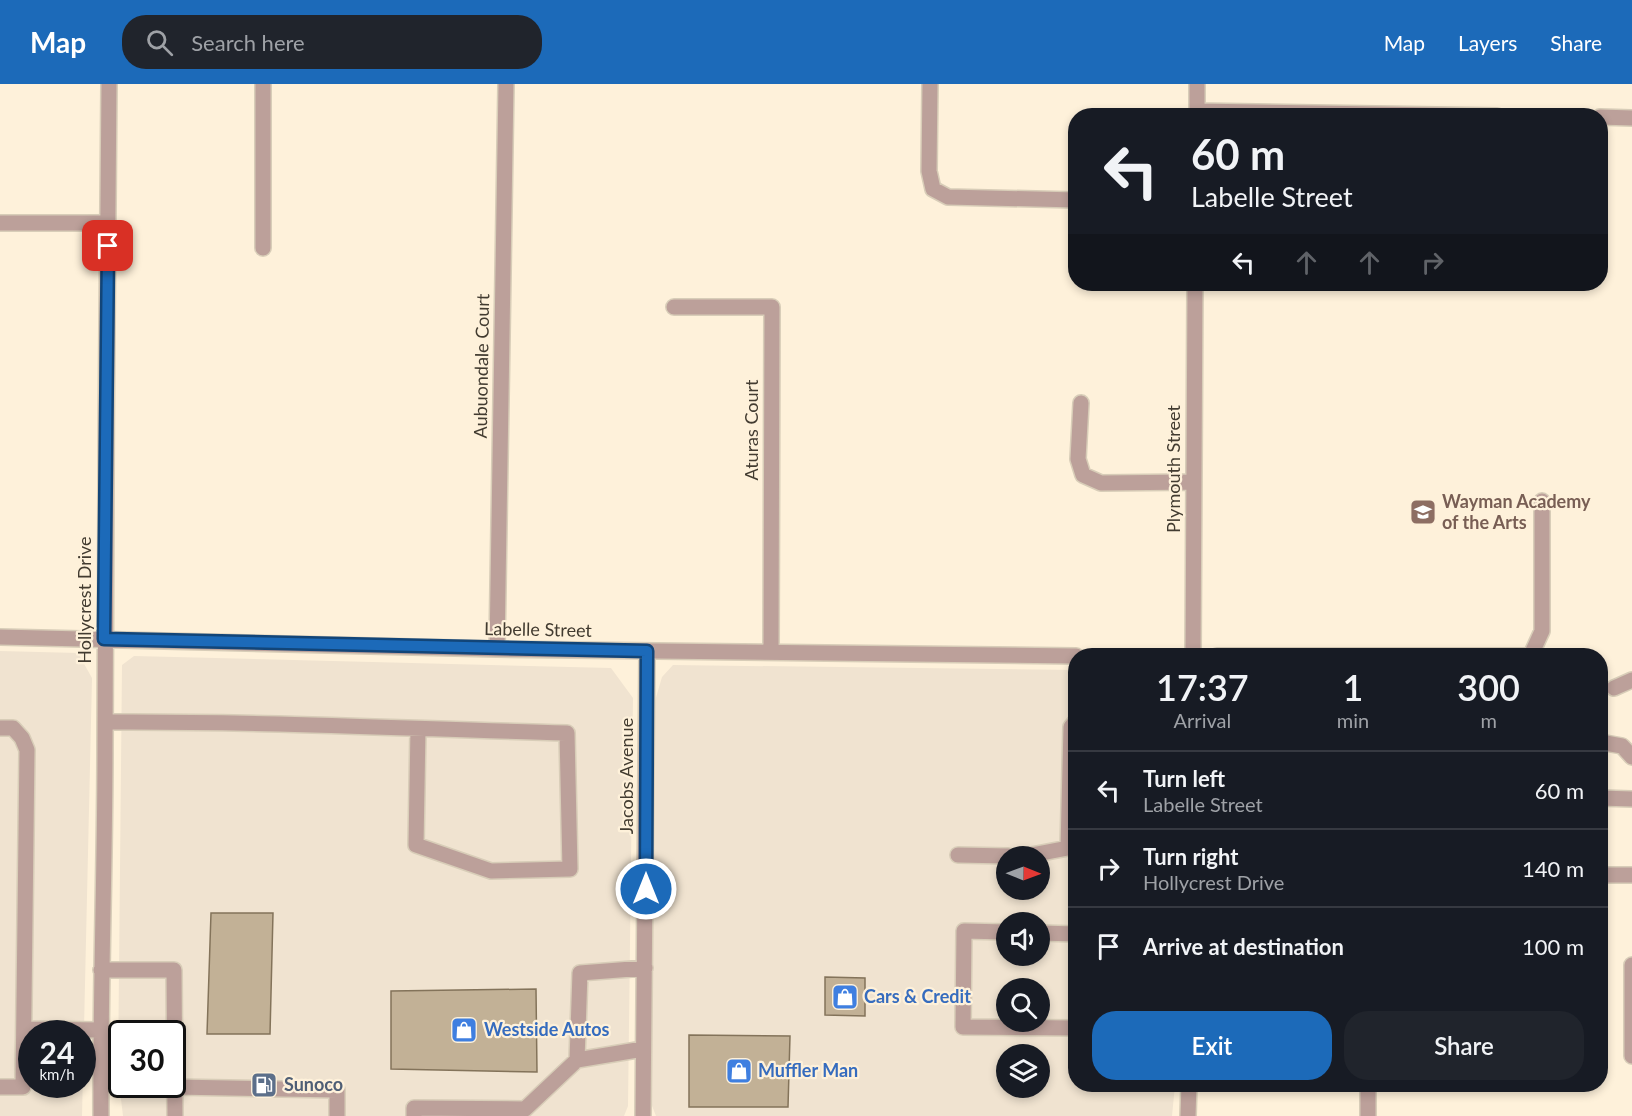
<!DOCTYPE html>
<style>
:root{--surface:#171b24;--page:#20242c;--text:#f1f3f6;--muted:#9ea1a6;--line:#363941;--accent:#1c6ab9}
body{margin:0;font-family:Lato,sans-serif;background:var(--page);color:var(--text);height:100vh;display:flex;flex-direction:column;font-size:22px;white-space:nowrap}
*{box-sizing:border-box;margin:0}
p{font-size:20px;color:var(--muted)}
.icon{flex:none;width:33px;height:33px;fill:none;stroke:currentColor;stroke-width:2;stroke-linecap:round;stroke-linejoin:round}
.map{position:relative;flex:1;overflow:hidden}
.side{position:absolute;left:1068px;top:564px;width:540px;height:444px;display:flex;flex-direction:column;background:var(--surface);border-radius:24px;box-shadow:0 3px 9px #0003}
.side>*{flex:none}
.banner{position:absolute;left:1068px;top:24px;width:540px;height:183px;border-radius:24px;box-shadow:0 3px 9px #0003;background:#171b24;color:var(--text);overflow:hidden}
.needle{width:39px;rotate:91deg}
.fabs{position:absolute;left:996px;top:762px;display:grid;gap:12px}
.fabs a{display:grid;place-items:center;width:54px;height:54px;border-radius:50%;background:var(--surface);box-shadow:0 3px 9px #0003;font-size:30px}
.speed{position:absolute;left:18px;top:936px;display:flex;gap:12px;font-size:30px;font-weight:700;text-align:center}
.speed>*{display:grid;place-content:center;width:78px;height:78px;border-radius:50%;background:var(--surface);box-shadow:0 3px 9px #0003;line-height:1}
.speed small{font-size:15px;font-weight:400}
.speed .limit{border:3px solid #111;border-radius:9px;background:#fff;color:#111}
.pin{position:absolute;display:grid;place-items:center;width:51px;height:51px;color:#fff;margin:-26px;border-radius:12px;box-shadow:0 3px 9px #0006}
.me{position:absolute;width:66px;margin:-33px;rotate:0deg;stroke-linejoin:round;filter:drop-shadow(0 0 4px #0008)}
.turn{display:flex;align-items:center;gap:21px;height:126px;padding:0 24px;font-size:27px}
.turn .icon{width:78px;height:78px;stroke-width:2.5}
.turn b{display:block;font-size:42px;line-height:51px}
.lanes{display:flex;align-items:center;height:57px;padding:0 24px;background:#0003;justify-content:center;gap:30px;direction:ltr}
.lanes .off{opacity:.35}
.eta{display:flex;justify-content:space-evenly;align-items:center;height:102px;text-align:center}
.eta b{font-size:36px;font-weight:600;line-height:42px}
.button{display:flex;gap:12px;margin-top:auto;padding:12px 24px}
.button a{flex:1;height:69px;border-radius:24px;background:var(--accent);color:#fff;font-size:24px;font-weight:600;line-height:69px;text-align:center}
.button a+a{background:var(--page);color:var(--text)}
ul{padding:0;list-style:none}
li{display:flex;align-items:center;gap:18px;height:78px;padding:0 24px;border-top:2px solid var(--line)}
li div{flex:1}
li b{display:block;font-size:22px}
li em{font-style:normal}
header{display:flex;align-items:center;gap:36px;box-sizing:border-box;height:84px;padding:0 30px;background:var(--accent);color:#fff}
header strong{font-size:28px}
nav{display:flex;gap:33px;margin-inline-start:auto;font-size:21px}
.search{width:420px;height:54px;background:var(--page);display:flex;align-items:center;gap:15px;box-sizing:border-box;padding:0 21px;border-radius:24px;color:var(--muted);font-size:22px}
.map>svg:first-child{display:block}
.commercial{fill:#f0e3d0;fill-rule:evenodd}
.building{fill:#c2b196;stroke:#83735a;stroke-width:1.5}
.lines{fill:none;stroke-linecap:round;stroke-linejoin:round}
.minor-casing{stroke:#d8cdb8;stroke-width:18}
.minor{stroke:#bca09a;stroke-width:15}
.route-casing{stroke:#124578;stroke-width:15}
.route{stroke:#1c6ab9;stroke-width:10}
.labels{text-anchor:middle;stroke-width:4.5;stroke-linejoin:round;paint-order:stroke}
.street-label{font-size:18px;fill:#423b30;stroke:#fef1da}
.education-label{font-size:18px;font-weight:bold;fill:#785e54;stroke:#fef1da;text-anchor:start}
.shop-label{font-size:18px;font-weight:bold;fill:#366cbe;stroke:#fef1da;text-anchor:start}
.service-label{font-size:18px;font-weight:bold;fill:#4e5e75;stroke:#fef1da;text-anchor:start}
</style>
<header>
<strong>Map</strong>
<div class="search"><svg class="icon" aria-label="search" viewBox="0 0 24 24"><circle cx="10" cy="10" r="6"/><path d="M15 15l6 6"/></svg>Search here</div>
<nav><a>Map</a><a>Layers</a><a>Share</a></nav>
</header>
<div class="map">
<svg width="1632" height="1032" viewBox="0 0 1632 1032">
<rect width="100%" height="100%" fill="#fef1da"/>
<path class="commercial" d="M0,567L78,569L92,594L82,1032H0ZM32,950H82V1000H32Z
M134,572L611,584L633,614L628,1022L624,1032H123L118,990L122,581ZM122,950H172V1000H122Z
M673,581L1075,586L1076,1000L1175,1001L1172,1032H656L651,1019L655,617L662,593ZM1006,772H1040V806H1006ZM1006,838H1040V872H1006ZM1006,904H1040V938H1006ZM1006,970H1040V1004H1006Z"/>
<path class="building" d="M211,829H273L270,950H207Z
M825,893L865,894V932L825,931Z
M536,905L537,988L391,985V907Z
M689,951L790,952L788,1023H689Z"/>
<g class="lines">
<defs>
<path id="minor" d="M930,0L929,87L933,105L948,113L1076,116
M1197,0V32
M1197,27L1497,32
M1600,33L1632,34
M0,139H108
M263,164V0
M674,223H772L771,568
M1081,319L1078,375L1083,391L1101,399L1194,398
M0,553L497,565L1076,572
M497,565L506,0
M1531,571L1542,547V417
M1193,572L1195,200
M1217,572H1531
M1614,604L1632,596
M105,638C259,637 413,645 567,649L570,785L491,787L416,761L418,645
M0,644H13L22,654L27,666L23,1003H0
M1600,658L1622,662L1632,673
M1600,714L1632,715
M958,771L1008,772
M1026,772L1068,764L1071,643L1076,637
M1600,791H1632
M1006,848L964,847L963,943L1076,944
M1040,849L1076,850
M1632,881V972
M101,886H174L175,1032
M24,945L100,946
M643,965L577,976L580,889L645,884
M175,1003L337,1006V1032
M101,1032C100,909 105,787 105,664C105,443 107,221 109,0
M414,1032V1024L525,1025L577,976
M643,1032L647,567
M1188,1032L1189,1000
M1368,1032V1000"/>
</defs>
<use href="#minor" class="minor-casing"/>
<use href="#minor" class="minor"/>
</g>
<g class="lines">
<defs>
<path id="route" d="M108,162L104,555L647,567L646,805"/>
</defs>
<use href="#route" class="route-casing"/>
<use href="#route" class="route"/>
</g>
<defs>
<symbol id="school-square" viewBox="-11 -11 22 22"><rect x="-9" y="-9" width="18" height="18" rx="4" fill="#8d6e63" stroke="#fef1da"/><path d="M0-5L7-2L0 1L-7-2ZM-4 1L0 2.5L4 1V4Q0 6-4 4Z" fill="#fff"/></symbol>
<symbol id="shop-square" viewBox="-11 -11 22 22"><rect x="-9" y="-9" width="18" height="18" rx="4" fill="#3f7fe0" stroke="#fef1da"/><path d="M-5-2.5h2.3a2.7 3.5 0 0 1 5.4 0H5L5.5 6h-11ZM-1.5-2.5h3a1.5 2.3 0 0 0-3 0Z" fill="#fff"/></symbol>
<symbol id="fuel-square" viewBox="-11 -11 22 22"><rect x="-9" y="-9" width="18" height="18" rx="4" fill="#5c6f8a" stroke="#fef1da"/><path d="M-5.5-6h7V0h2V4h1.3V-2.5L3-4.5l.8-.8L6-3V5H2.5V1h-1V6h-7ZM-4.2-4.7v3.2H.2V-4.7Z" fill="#fff"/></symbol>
</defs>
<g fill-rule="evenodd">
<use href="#school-square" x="1408" y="413" width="30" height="30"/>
<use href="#shop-square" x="830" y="898" width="30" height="30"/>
<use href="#shop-square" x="449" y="931" width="30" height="30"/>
<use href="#shop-square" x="724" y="972" width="30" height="30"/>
<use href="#fuel-square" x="249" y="986" width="30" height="30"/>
</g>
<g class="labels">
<g class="street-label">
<text transform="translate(482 282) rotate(-89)" y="6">Aubuondale Court</text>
<text transform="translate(752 346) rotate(-90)" y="6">Aturas Court</text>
<text transform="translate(1174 385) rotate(-90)" y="6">Plymouth Street</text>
<text transform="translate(85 516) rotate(-90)" y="6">Hollycrest Drive</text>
<text transform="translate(538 546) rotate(1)" y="6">Labelle Street</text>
<text transform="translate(627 692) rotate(-90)" y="6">Jacobs Avenue</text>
</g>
<g class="education-label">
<text x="1442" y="424">Wayman Academy<tspan x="1442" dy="21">of the Arts</tspan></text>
</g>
<g class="shop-label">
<text x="864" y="919">Cars &amp; Credit</text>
<text x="484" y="952">Westside Autos</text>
<text x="758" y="993">Muffler Man</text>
</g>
<g class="service-label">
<text x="284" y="1007">Sunoco</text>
</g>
</g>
</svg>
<div class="fabs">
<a><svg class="needle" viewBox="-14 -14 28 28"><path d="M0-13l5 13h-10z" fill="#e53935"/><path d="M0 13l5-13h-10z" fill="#9ea1a6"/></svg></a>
<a><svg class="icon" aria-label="sound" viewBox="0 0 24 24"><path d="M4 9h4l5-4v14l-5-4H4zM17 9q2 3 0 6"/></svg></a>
<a><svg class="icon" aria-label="search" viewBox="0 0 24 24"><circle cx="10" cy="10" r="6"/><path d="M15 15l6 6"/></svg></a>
<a><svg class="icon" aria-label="layers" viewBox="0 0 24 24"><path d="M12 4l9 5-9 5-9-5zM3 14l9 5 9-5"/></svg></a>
</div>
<div class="speed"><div>24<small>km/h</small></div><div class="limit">30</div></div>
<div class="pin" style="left:108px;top:162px;background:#d93025"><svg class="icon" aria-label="arrive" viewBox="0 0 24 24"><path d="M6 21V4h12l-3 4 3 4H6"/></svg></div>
<svg class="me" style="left:646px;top:805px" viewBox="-20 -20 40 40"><circle r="17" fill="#1c6ab9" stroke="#fff" stroke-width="3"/><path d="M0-11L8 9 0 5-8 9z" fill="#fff"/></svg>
<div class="banner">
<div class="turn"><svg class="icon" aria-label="left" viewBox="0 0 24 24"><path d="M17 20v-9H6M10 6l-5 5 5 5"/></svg><div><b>60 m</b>Labelle Street</div></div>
<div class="lanes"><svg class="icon" aria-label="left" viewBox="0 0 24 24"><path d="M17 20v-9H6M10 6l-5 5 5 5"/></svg><svg class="icon off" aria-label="ahead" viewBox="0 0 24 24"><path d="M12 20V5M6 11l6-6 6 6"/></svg><svg class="icon off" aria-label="ahead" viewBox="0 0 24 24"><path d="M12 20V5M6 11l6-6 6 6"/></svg><svg class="icon off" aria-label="right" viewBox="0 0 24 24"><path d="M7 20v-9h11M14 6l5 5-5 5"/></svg></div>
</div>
<section class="side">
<div class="eta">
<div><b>17:37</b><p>Arrival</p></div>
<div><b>1</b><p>min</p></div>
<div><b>300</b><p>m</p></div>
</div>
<ul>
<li><svg class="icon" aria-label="left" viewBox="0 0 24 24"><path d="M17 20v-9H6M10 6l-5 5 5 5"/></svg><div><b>Turn left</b><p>Labelle Street</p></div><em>60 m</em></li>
<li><svg class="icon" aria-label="right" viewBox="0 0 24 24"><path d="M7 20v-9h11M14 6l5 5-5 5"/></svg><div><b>Turn right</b><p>Hollycrest Drive</p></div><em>140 m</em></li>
<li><svg class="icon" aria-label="arrive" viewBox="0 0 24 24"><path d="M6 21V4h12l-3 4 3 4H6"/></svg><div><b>Arrive at destination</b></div><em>100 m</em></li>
</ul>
<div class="button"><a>Exit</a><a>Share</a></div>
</section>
</div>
